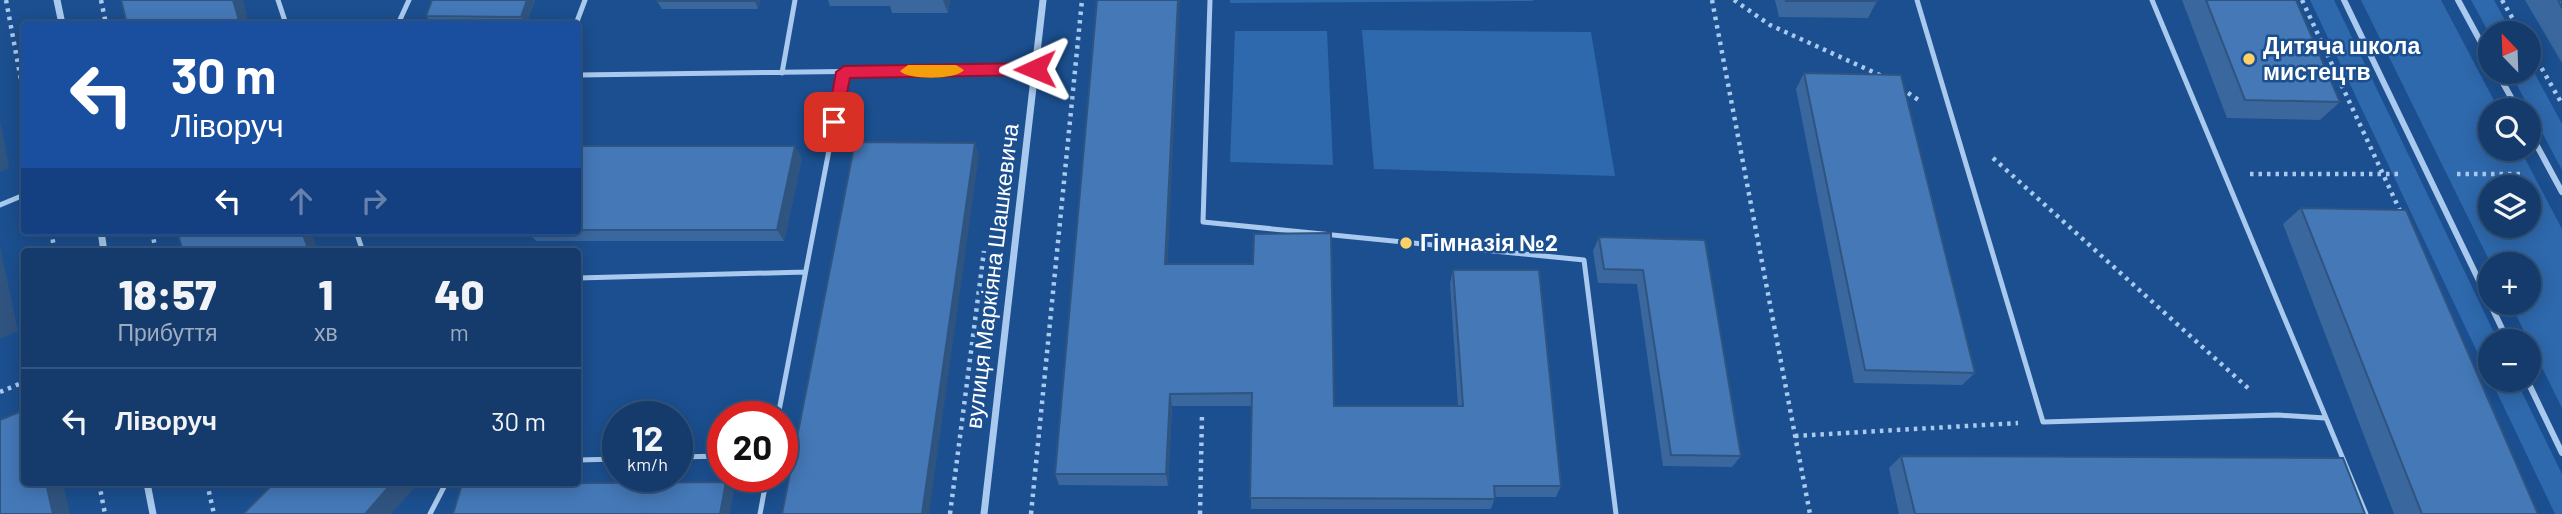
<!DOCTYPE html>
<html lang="uk">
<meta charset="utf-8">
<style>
:root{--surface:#143b6b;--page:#1d4271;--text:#f1f3f6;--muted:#9dadc1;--line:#33557e}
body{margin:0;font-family:Barlow,sans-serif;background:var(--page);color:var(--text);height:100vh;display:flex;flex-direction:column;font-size:26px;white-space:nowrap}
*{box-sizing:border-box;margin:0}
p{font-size:23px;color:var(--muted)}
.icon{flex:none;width:38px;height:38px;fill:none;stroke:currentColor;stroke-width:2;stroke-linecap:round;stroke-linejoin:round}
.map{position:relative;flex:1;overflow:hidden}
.details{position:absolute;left:21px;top:248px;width:560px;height:238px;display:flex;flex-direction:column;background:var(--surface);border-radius:7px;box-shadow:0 4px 18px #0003,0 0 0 2px var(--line)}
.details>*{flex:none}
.hud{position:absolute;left:21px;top:21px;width:560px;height:214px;border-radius:7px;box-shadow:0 4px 18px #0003,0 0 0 2px var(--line);background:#1a4fa0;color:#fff;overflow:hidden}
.needle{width:46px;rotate:337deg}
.fabs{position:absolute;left:2478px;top:21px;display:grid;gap:14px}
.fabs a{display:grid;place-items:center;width:63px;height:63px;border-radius:50%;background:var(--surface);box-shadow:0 4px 18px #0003,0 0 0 2px var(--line);font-size:35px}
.speed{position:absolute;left:602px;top:401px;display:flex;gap:14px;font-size:35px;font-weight:700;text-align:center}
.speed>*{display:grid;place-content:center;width:91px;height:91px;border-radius:50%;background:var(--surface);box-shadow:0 4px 18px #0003,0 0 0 2px var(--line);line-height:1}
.speed small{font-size:18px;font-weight:400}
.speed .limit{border:10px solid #d22;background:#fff;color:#111}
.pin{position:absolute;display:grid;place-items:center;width:60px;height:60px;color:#fff;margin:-30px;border-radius:14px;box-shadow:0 4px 10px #0006}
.me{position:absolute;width:77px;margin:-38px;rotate:269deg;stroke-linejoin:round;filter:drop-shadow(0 0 5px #0008)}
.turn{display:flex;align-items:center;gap:24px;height:147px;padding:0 35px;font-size:32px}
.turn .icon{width:91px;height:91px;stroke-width:2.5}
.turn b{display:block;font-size:49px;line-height:60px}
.lanes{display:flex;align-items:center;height:66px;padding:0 35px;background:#0003;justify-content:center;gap:35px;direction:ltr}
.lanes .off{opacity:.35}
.eta{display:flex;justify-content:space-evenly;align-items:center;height:119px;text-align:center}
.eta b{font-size:42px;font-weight:800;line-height:49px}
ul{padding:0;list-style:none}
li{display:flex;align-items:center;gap:21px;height:105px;padding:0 35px;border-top:2px solid var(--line)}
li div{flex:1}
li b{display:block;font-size:26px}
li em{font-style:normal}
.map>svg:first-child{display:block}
.green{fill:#2e69ad;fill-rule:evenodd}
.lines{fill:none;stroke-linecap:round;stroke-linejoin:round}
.path{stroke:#a9c9ee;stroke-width:4.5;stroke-dasharray:3.5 5;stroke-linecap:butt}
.service{stroke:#a9c9ee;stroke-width:5}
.pedestrian{stroke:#a9c9ee;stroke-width:6}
.minor{stroke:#a9c9ee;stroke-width:7}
.wall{fill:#3a679d}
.shaded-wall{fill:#305480}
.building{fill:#4478b7;stroke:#305480;stroke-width:2}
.route{fill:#e11d48;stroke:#92132f;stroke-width:2}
.slow{fill:#f59e0b}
.poi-dot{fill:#ffd166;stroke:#1b4f8f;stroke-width:2.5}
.labels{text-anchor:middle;stroke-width:5;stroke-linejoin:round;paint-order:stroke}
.poi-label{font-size:23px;font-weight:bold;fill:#fff;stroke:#1b4f8f;text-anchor:start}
.street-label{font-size:23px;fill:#fff;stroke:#1b4f8f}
</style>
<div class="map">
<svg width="2562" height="514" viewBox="0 0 2562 514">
<rect width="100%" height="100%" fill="#1b4f8f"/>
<path class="green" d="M1230,0H1533V1L1230,3Z
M2310,0H2334L2498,341H2490V379Z
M2361,0H2441L2499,110H2490V149H2520L2562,229V408L2510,303H2529V264H2491ZM2490,187H2529V226H2490Z
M2471,0H2494L2512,33H2490V35Z
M1362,30L1591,32L1615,176L1374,169Z
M1235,31H1327L1333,165L1230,162Z
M2529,63L2562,124V170L2510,72H2529Z
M2491,380H2516L2562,474V514H2555Z"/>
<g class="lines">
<path class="path" d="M6,0L24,96
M101,0L106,24
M1712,0L1810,514
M1734,0L1770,25L1882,76
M2302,0L2402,215
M2502,0L2521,33
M2529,46L2562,104
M1901,88L1920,101
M1993,158L2249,389
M2250,174H2399
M2457,174H2521
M51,231L55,252
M152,231L156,252
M0,392L24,382
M1795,436L2018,423
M99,483L105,514
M207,483L214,514
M950,514L984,251
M1031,514L1082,0
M1200,514L1202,414"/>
<path class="service" d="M278,0L286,24
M1210,0L1203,222L1584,260L1616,514
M1917,0L2043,422L2278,415L2325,418
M2152,0L2366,514
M398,24L409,0
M576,24L585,0
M782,73L795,0
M578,75L1035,69
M0,205L24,195
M356,231L363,252
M578,278L805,272
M778,416L844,72
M677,457L723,456
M578,460L618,459
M430,514L446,483
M760,514L767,476"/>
<path class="pedestrian" d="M2344,0L2508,341
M2458,0L2490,59
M2497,72L2518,110
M2529,131L2562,192
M2527,380L2562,453"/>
<path class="minor" d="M57,0L62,24
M101,231L104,252
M147,483L153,514
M984,514L1043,0"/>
</g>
<path class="wall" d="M432,0H535L526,24L432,23L426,16Z
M760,0L758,9H662L657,1Z
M828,0H950L948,13H892L890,6H830Z
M1775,0H1877V1L1868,18L1779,17Z
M2182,0H2296L2340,102L2320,120L2227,118Z
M2525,0H2562V63Z
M1804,73L1975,373L1962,385L1854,383L1796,89Z
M578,146L802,158L784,241H536L527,231H578Z
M2301,208L2538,514H2394L2283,224Z
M1599,237L1705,240L1741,456L1732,467L1663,466L1637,284L1598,283L1593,251Z
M1168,264L1334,406H1458L1450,283L1453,270L1561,486L1556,497H1495L1491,509H1251V406H1172L1168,486L1059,485L1055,474Z
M1901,456L2365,514H1899L1889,468Z"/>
<path class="shaded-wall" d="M233,0H243L249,24H240Z
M527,0H535L526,24L521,17Z
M755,0H760L758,9L755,1Z
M943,0H950L948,13Z
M1178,0H1180L1167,278L1165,264Z
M0,119L9,168L0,172Z
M975,143L979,155L929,514H922Z
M795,146L802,158L784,241L777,230Z
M302,231H312L318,252H309Z
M0,246L18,331L0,339Z
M1170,394L1172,406L1168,486L1166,474Z
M726,482L734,491L730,514H720Z
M46,483H63L70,514H53Z
M392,483H419L391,514H367L366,513Z"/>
<path class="building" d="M121,0H233L240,24H127Z
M432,0H527L521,17L426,16Z
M658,0H755V1H657Z
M1097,0H1178L1165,264H1253L1254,234L1331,233L1334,406H1463L1453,270H1539L1561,486H1494L1495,499L1250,498L1252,393L1170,394L1166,474H1055Z
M1786,0H1877V1H1786Z
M2206,0H2296L2340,102L2245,100Z
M2558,0H2562V8Z
M1804,73L1901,75L1975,373L1865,370Z
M855,142L975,143L922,514H782Z
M578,146H795L777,230H578Z
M2301,208L2406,210L2538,514H2422Z
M177,231H302L309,252H183Z
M1599,237L1705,240L1741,456L1671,455L1643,270L1604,269Z
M24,410V483H46L53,514H0V420Z
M1901,456L2343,458L2365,514H1915Z
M726,482L720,514H453L462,484Z
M274,483H297L299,484L300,483H392L366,513L367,514H243Z"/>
<path class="route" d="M1035,63L1042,69L1035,75L850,78L840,126H829L827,122L836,72L844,66Z"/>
<path class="slow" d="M908,65H956L964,70C957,80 907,80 900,71Z"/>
<g class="poi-dot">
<circle cx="2249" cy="59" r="7"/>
<circle cx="1406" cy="243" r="7"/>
</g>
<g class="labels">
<g class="poi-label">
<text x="2263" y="54">Дитяча школа<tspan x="2263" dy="26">мистецтв</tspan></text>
<text x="1420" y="251">Гімназія №2</text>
</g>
<g class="street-label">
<text transform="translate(992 276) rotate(-83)" y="8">вулиця Маркіяна Шашкевича</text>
</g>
</g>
</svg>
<div class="fabs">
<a><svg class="needle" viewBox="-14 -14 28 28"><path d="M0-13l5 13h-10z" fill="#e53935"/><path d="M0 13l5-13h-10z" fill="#9dadc1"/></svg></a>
<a><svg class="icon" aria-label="search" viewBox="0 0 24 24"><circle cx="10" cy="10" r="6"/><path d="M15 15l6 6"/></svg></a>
<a><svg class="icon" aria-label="layers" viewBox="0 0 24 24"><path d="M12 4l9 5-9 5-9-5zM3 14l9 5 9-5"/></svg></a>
<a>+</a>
<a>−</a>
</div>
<div class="speed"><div>12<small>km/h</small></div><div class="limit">20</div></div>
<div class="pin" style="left:834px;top:122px;background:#d93025"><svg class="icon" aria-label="arrive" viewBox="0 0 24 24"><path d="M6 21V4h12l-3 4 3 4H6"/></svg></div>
<svg class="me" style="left:1035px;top:69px" viewBox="-20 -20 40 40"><path d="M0-17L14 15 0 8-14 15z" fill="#e11d48" stroke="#fff" stroke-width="4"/></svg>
<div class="hud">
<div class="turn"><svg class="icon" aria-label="left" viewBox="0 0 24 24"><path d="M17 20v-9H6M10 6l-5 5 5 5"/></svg><div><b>30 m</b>Ліворуч</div></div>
<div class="lanes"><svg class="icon" aria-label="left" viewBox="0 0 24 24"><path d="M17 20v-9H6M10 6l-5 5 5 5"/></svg><svg class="icon off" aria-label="ahead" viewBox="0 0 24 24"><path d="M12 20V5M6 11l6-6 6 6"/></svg><svg class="icon off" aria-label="right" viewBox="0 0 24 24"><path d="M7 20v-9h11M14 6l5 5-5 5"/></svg></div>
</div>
<section class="details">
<div class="eta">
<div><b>18:57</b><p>Прибуття</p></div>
<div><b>1</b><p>хв</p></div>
<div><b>40</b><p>m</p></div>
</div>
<ul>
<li><svg class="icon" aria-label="left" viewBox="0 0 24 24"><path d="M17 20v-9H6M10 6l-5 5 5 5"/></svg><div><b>Ліворуч</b></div><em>30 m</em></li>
</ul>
</section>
</div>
